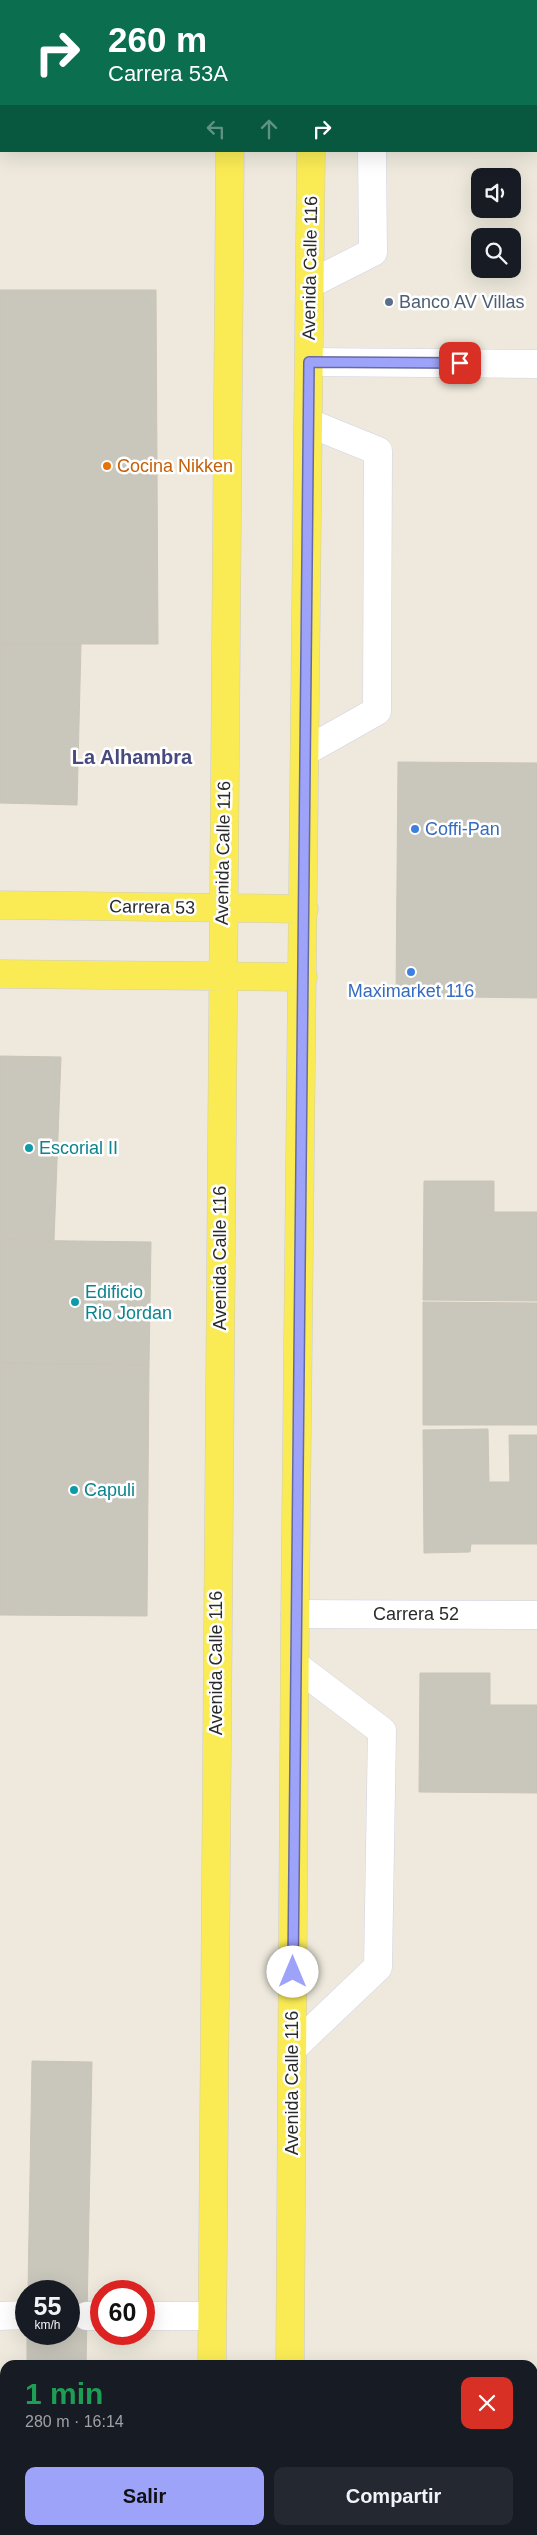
<!DOCTYPE html>
<html lang="es">
<meta charset="utf-8">
<style>
:root{--surface:#171b24;--page:#242831;--text:#f1f3f6;--muted:#9ea1a6;--accent:#9ea3fa}
body{margin:0;font-family:Helvetica,sans-serif;background:var(--page);color:var(--text);height:100vh;display:flex;flex-direction:column;font-size:19px;white-space:nowrap}
*{box-sizing:border-box;margin:0}
p{font-size:16px;color:var(--muted)}
.icon{flex:none;width:28px;height:28px;fill:none;stroke:currentColor;stroke-width:2;stroke-linecap:round;stroke-linejoin:round}
.map{position:relative;flex:1;overflow:hidden}
.sheet{position:absolute;left:0px;top:2360px;width:538px;height:175px;display:flex;flex-direction:column;background:var(--surface);border-radius:15px 15px 0 0;box-shadow:0 5px 20px #0002}
.sheet>*{flex:none}
.hud{position:absolute;left:0px;top:0px;width:538px;height:152px;box-shadow:0 5px 20px #0002;background:#0b6e4f;color:#fff;overflow:hidden}
.buttons{position:absolute;left:471px;top:168px;display:grid;gap:10px}
.buttons a{display:grid;place-items:center;width:50px;height:50px;border-radius:10px;background:var(--surface);box-shadow:0 5px 20px #0002;font-size:25px}
.speed{position:absolute;left:15px;top:2280px;display:flex;gap:10px;font-size:25px;font-weight:700;text-align:center}
.speed>*{display:grid;place-content:center;width:65px;height:65px;border-radius:50%;background:var(--surface);box-shadow:0 5px 20px #0002;line-height:1}
.speed small{font-size:12px;font-weight:400}
.speed .limit{border:8px solid #d22;background:#fff;color:#111}
.pin{position:absolute;display:grid;place-items:center;width:42px;height:42px;color:#fff;margin:-21px;border-radius:10px;box-shadow:0 2px 8px #0006}
.me{position:absolute;width:55px;margin:-28px;rotate:0deg;stroke-linejoin:round;filter:drop-shadow(0 0 4px #0008)}
.turn{display:flex;align-items:center;gap:18px;height:105px;padding:0 25px;font-size:22px}
.turn .icon{width:65px;height:65px;stroke-width:2.5}
.turn b{display:block;font-size:35px;line-height:42px}
.lanes{display:flex;align-items:center;height:48px;padding:0 25px;background:#0003;justify-content:center;gap:25px;direction:ltr}
.lanes .off{opacity:.35}
.round{display:grid;place-items:center;flex:none;width:52px;height:52px;border-radius:10px;background:var(--page)}
.head{display:flex;align-items:center;justify-content:space-between;height:85px;padding:0 25px}
h1{font-size:30px;font-weight:600;line-height:38px;color:#1e9e55}
.cta{display:flex;gap:10px;margin-top:auto;padding:10px 25px}
.cta a{flex:1;height:58px;border-radius:10px;background:var(--accent);color:#111;font-size:20px;font-weight:600;line-height:58px;text-align:center}
.cta a+a{background:var(--page);color:var(--text)}
.map>svg:first-child{display:block}
.building{fill:#c9c6bc;stroke:#cac5b6}
.lines{fill:none;stroke-linecap:round;stroke-linejoin:round}
.minor-casing{stroke:#d1d2e5;stroke-width:29}
.major-casing{stroke:#ccc;stroke-width:29}
.minor{stroke:#fff;stroke-width:28}
.major{stroke:#faeb55;stroke-width:28}
.route-casing{stroke:#676aa2;stroke-width:12}
.route{stroke:#9ea3fa;stroke-width:9}
.service-dot{fill:#5c6f8a;stroke:#fff;stroke-width:2}
.food-dot{fill:#e8710a;stroke:#fff;stroke-width:2}
.shop-dot{fill:#3f7fe0;stroke:#fff;stroke-width:2}
.culture-dot{fill:#0f9aa8;stroke:#fff;stroke-width:2}
.labels{text-anchor:middle;stroke-width:5;stroke-linejoin:round;paint-order:stroke}
.street-label{font-size:18px;fill:#2b2b2b;stroke:#fff}
.service-label{font-size:18px;fill:#4e5e75;stroke:#fff;text-anchor:start}
.food-label{font-size:18px;fill:#c56008;stroke:#fff;text-anchor:start}
.shop-label{font-size:18px;fill:#366cbe;stroke:#fff;text-anchor:start}
.culture-label{font-size:18px;fill:#0d838f;stroke:#fff;text-anchor:start}
.quarter-label{font-size:20px;font-weight:bold;fill:#484a7f;stroke:#fff}
</style>
<div class="map">
<svg width="537" height="2535" viewBox="0 0 537 2535">
<rect width="100%" height="100%" fill="#eee9dc"/>
<path class="building" d="M0,290H156L158,644H0Z
M0,644H81L77,805L0,803Z
M398,762L537,763V998L396,996Z
M0,1056L61,1057L54,1240H0Z
M424,1181H494V1212H537V1301L423,1300Z
M0,1240L151,1242L149,1365L0,1363Z
M423,1302L537,1303V1425H423Z
M0,1363L149,1365L147,1616L0,1615Z
M488,1429L489,1482H510L509,1435H537V1544H471L470,1552L424,1553L423,1430Z
M420,1673H490V1705H537V1793L419,1792Z
M32,2061L92,2062L86,2365H27V2334H69V2291H28Z
M532,2465H537V2517H532Z
M77,2530H136V2535H77Z
M415,2530H480V2535H415Z"/>
<g class="lines">
<defs>
<path id="minor" d="M372,0V1
M310,284L373,252L372,151
M309,362L537,364
M306,751L377,711L378,451L309,423
M295,1614L537,1615
M293,2048L378,1967L382,1731L295,1665
M0,2316L26,2315
M87,2316H101
M144,2316H212
M38,2535V2530"/>
<path id="major" d="M231,1V0
M313,1V0
M0,905L304,909
M0,974L303,977
M212,2365L230,151
M290,2365L295,1614L311,151
M211,2535V2530
M289,2535V2530"/>
</defs>
<use href="#minor" class="minor-casing"/>
<use href="#major" class="major-casing"/>
<use href="#minor" class="minor"/>
<use href="#major" class="major"/>
</g>
<g class="lines">
<defs>
<path id="route" d="M293,1972L309,362L460,363"/>
</defs>
<use href="#route" class="route-casing"/>
<use href="#route" class="route"/>
</g>
<circle class="service-dot" cx="389" cy="302" r="5"/>
<circle class="food-dot" cx="107" cy="466" r="5"/>
<g class="shop-dot">
<circle cx="415" cy="829" r="5"/>
<circle cx="411" cy="972" r="5"/>
</g>
<g class="culture-dot">
<circle cx="29" cy="1148" r="5"/>
<circle cx="75" cy="1302" r="5"/>
<circle cx="74" cy="1490" r="5"/>
</g>
<g class="labels">
<g class="street-label">
<text transform="translate(310 268) rotate(-89)" y="6">Avenida Calle 116</text>
<text transform="translate(223 853) rotate(-89)" y="6">Avenida Calle 116</text>
<text transform="translate(152 907) rotate(1)" y="6">Carrera 53</text>
<text transform="translate(220 1258) rotate(-90)" y="6">Avenida Calle 116</text>
<text x="416" y="1620">Carrera 52</text>
<text transform="translate(216 1663) rotate(-90)" y="6">Avenida Calle 116</text>
<text transform="translate(292 2083) rotate(-90)" y="6">Avenida Calle 116</text>
</g>
<g class="service-label">
<text x="399" y="308">Banco AV Villas</text>
</g>
<g class="food-label">
<text x="117" y="472">Cocina Nikken</text>
</g>
<g class="shop-label">
<text x="425" y="835">Coffi-Pan</text>
<text x="411" y="997" text-anchor="middle">Maximarket 116</text>
</g>
<g class="culture-label">
<text x="39" y="1154">Escorial II</text>
<text x="85" y="1298">Edificio<tspan x="85" dy="21">Rio Jordan</tspan></text>
<text x="84" y="1496">Capuli</text>
</g>
<g class="quarter-label">
<text x="132" y="764">La Alhambra</text>
</g>
</g>
</svg>
<div class="buttons">
<a><svg class="icon" aria-label="sound" viewBox="0 0 24 24"><path d="M4 9h4l5-4v14l-5-4H4zM17 9q2 3 0 6"/></svg></a>
<a><svg class="icon" aria-label="search" viewBox="0 0 24 24"><circle cx="10" cy="10" r="6"/><path d="M15 15l6 6"/></svg></a>
</div>
<div class="speed"><div>55<small>km/h</small></div><div class="limit">60</div></div>
<div class="pin" style="left:460px;top:363px;background:#d93025"><svg class="icon" aria-label="arrive" viewBox="0 0 24 24"><path d="M6 21V4h12l-3 4 3 4H6"/></svg></div>
<svg class="me" style="left:293px;top:1972px" viewBox="-20 -20 40 40"><circle r="19" fill="#fff"/><path d="M0-13L10 11 0 6-10 11z" fill="#9ea3fa"/></svg>
<div class="hud">
<div class="turn"><svg class="icon" aria-label="right" viewBox="0 0 24 24"><path d="M7 20v-9h11M14 6l5 5-5 5"/></svg><div><b>260 m</b>Carrera 53A</div></div>
<div class="lanes"><svg class="icon off" aria-label="left" viewBox="0 0 24 24"><path d="M17 20v-9H6M10 6l-5 5 5 5"/></svg><svg class="icon off" aria-label="ahead" viewBox="0 0 24 24"><path d="M12 20V5M6 11l6-6 6 6"/></svg><svg class="icon" aria-label="right" viewBox="0 0 24 24"><path d="M7 20v-9h11M14 6l5 5-5 5"/></svg></div>
</div>
<section class="sheet">
<div class="head"><div><h1>1 min</h1><p>280 m · 16:14</p></div><a class="round" style="background:#d93025;color:#fff"><svg class="icon" aria-label="close" viewBox="0 0 24 24"><path d="M6 6l12 12M18 6L6 18"/></svg></a></div>
<div class="cta"><a>Salir</a><a>Compartir</a></div>
</section>
</div>
